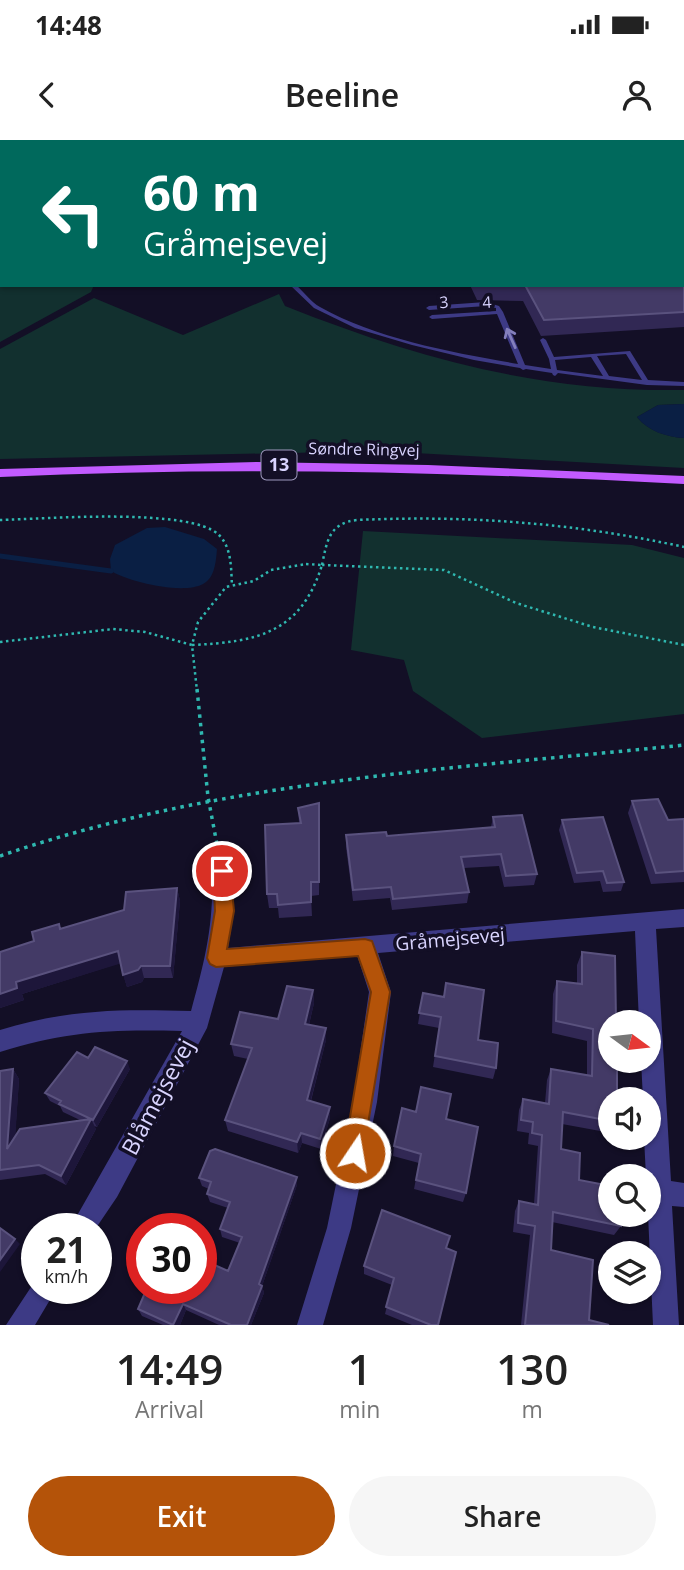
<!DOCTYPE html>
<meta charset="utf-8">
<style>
:root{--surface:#fff;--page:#f6f6f6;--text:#222;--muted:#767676;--accent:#b45309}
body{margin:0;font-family:"Open Sans",sans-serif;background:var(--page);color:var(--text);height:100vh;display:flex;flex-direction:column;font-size:26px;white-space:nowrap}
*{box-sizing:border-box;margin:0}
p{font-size:23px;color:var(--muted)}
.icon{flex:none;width:38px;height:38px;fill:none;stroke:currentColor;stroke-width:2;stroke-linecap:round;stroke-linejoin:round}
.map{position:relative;height:1185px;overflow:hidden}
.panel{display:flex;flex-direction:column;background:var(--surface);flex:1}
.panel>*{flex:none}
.top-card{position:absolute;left:0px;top:0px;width:684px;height:147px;box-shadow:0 2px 5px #0004;background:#00695c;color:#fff;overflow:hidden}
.needle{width:46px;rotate:105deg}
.buttons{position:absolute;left:598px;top:870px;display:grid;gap:14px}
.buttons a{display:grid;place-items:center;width:63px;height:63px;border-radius:50%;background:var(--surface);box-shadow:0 2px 5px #0004;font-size:35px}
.speed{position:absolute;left:21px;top:1073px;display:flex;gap:14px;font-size:35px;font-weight:700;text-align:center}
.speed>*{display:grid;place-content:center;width:91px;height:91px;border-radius:50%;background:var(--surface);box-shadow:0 2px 5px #0004;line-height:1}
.speed small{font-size:18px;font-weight:400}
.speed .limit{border:10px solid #d22;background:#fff;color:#111}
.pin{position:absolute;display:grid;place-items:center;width:60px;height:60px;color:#fff;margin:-30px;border:4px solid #fff;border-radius:50%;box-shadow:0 2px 7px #0007}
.me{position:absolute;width:77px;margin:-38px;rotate:12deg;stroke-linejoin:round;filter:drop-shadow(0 0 5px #0008)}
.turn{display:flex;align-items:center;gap:24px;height:147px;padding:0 28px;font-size:32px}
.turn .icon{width:91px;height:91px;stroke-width:2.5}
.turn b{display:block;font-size:49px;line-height:60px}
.eta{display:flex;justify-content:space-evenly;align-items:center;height:119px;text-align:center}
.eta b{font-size:42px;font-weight:600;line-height:49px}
.primary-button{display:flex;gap:14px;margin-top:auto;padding:14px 28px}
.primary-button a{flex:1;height:80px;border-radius:42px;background:var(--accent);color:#fff;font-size:28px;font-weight:600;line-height:80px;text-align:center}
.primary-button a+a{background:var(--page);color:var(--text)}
.status{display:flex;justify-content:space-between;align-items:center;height:49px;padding:0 35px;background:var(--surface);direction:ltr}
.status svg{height:19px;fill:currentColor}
header{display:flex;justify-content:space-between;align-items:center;height:91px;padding:0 28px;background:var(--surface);font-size:32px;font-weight:600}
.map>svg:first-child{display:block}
.green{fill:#12302f}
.water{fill:#0a1f44}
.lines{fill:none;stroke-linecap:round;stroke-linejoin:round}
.stream{stroke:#0a1f44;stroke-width:5}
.path-far1{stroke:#2fb8b0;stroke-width:2.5;stroke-dasharray:2.5 3.5;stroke-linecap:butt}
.path{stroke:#2fb8b0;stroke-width:3.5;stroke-dasharray:3.5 5;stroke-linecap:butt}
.lane{fill:#3d3a85;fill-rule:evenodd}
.street{fill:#3d3a85;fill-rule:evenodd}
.secondary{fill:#6f6bff;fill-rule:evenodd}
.primary{fill:#c25bff;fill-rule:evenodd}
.wall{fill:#312854}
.shaded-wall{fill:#1d163a}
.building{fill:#433a66;stroke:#5a527e;stroke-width:2}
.oneway{stroke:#837fbc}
.route{fill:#b45309;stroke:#753606;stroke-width:2}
.labels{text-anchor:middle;stroke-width:7;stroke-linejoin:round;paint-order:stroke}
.far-street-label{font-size:16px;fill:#d9d4ff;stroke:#130f26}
.shield{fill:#130f26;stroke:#9e99be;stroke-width:2}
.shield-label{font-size:18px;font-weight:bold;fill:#d9d4ff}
.street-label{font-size:19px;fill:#d9d4ff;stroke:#130f26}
.near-street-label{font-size:23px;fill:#d9d4ff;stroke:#130f26}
</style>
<div class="status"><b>14:48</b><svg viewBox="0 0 49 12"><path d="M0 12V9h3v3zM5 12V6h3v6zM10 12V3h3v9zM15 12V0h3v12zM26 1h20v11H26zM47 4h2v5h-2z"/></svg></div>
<header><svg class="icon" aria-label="back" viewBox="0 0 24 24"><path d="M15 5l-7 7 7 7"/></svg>Beeline<svg class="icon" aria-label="person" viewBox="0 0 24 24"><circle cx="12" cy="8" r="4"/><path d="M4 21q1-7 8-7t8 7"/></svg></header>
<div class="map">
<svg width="684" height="1185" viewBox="0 0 684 1185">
<rect width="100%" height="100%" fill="#130f26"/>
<path class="green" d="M0,144L2,145H94L91,152L0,202Z
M279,154L285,166C419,219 539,252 684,250V264L658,265L637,277C648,291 667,297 684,298V328L379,311L0,319V209L94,158L183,195Z
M363,391L632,405L684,418V574L482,598L413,551L404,520L351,510Z"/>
<path class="water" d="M684,264V298C666,297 648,291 637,277L658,265Z
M165,387L204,399L217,409C216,421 215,438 203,444C183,455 129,442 111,431L110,419L115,405L147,388Z"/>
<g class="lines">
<path class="stream" d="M0,416L111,431"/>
<path class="path-far1" d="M0,380C42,379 191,367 219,395C232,408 231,429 232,446
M306,424L322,425C301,493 257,502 192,505L198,482L226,447L254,441L271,430Z
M322,425L444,430L516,463L593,487L684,505
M322,425C327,401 329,383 357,380C468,375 575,383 684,407
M0,502L113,489L145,492L192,505L197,551"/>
<path class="path" d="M197,549L208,657L219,715
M0,716C220,640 454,629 684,605"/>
<path class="lane" d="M455,0H461L464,2H458Z
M641,0H645L647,2H642Z
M682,64H684V66H682Z
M290,145H296C304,152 311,162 320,167C376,199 455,213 518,224L497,174L432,179L429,177L432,175L496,171V168L486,166L429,170L426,168L429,166L486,162L499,166L503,172L525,225L551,229L549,219L540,200L543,198L546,200L554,217L630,211L648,240L684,242V246L647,245L558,233L555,236L553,235L552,233L526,229L523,230L520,228L474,220L412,205L355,188L314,168ZM626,214L642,240L609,236L597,216ZM591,217L603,236L557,230L555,220Z"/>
<path class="street" d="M0,75L2,76V82L0,81Z
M222,723L229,725L232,731L234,771L228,808L684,769V787L656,789L671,1041L684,1043V1067L672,1066L679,1185H653L648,1074L649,1036H646L644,998H649V959H643L641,920H649V882H639L635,791L378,813L391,852L377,962L351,1088L323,1185H297L327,1088L353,962L369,852L357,815L224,827L207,888L117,1057L96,1088H70L182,891C113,889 66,891 0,912V890C69,869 119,869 191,871C205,820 214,784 212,731L215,725Z
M37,1138V1148H57L35,1185H6Z"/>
<path class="secondary" d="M391,0H403L390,2Z"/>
<path class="primary" d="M257,322L428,325L684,336V344C456,332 228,326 0,337V329Z"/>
</g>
<path class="wall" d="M473,0H615V2H473Z
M651,0H684V31H682V2H652Z
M684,77V187L541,196L523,161L477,160L470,145H682Z
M632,661L668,680L684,679V742L651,744L628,673Z
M298,668L320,678L319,755L311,756L312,776L279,778L278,768H269L267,754L299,683Z
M493,677L537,734L534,745L504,747L499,726L464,728L469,752L467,763L392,770L390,758L353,761L346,707V695L387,696L491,687Z
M562,680L624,742L621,751L603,752L600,741L574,743L559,690Z
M177,748L180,761L173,838H144L142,842L127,847L120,823L22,854L24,860L0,868V812L34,801L61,789L124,770Z
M582,812L611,959V993L562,984L561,1009L579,1040L621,1086L614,1095L552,1082L551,1110L589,1180L609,1185H521L530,1095L513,1092L515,1071L519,1061L534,1064L538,1006L528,1004L529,993L517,991L519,970L523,959L545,963L547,940L551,929L587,935V901L552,893L553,854L557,841L577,844V825Z
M313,850L314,863L309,885L326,888V900L311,961L330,978L321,1009L302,1003L298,1013L228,991L225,980L248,919L234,916L231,904L278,879Z
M423,853L496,928L493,939L433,927L439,888L418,884Z
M88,918L130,929L97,987L94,986L96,989L66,1045L45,1034L0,1040V931L13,929L19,939L15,996L82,981L63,972L60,966L50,961L45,953Z
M446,979L466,1053L463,1062L414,1049L419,1023L393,1016L394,1006Z
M297,1037V1045L262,1146L264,1153L251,1185H219L186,1170L180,1185H163L142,1176L138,1169L165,1154L228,1131L240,1103L222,1097L220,1089L228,1068L210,1062L207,1054L209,1049L202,1046L199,1038Z
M446,1108L438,1185H412L385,1174L392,1145L364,1134V1126Z"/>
<path class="shaded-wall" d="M42,0H73L68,2H39Z
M2,13V24L0,25V14Z
M177,748L180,761L173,838L170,826Z
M118,811L122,823L22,854L24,860L0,868V854L16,842Z
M141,826L144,838L142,842L127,847L123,835Z
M313,850L314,863L306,896L305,884Z
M326,888V900L308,971L307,960Z
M127,921L130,929L97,987L93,980Z
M13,929L19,939L14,1018L7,1009Z
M330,967V978L321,1009L320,999Z
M91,979L96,989L66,1045L61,1036Z
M301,993L302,1003L298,1013L297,1002Z
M297,1037V1045L262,1146L264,1153L251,1185H247L259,1144Z
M15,1099L20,1104L0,1132V1120Z
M183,1164L186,1170L180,1185H173Z"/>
<path class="building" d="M0,0H32L29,2H2V13L0,14Z
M476,0H600L572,2H477Z
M666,0H684V17H682V2H667Z
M682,77H684V172L544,180L525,145H682Z
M658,659L668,680L684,679V731L656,733L632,661Z
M319,663V742H311V762L278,765L277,754H267L265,685L301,683L298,668Z
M522,675L537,734L506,736L501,714L461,717L469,752L393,759L391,747L353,750L346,695L386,692L387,696L495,687L493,677Z
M603,677L624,742L607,743L603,731L577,733L562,680Z
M177,748L170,826H141L138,830L123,835L118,811L16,842L17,848L0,854V812L34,801L32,792L59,784L60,789L124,770L126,752Z
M582,812L615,816L616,882H611V920H617V959H611V981L563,972L561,1009L580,1013L579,1040L611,1046V1074H621V1086L553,1072L551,1110L593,1120L589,1180L609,1185H525L535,1086L518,1083L519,1061L538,1065L542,995L532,993L533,982L521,980L523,959L549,964L551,929L592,936L593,889L556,881L557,841L582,844Z
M446,843L484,850L478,900L498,903L496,928L435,916L441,877L419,873L423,853L444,857Z
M287,846L313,850L305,884L326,888L307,960L330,967L320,999L301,993L297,1002L225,980L252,908L231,904L240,872L278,879Z
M95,907L127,921L93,980L59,964L61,961L45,953L77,912L88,918Z
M13,929L7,1009L20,989L91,979L61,1036L39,1025L0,1030V931Z
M421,947L451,954L446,979L478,987L466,1053L416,1040L421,1014L394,1006L402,968L416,972Z
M215,1009L297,1037L259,1144L262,1146L247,1185H231L183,1164L173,1185L138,1169L147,1148H151L165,1154L168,1148H201V1119L228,1131L242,1097L220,1089L230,1062L207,1054L211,1042L199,1038L210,1011Z
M382,1070L450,1096L446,1108L456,1112L438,1185H431L386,1167L394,1138L364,1126Z
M0,1088L15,1099L0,1120Z"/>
<defs><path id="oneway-shaft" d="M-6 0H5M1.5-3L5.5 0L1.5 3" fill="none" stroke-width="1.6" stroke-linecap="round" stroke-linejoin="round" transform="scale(1.75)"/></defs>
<use class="oneway" href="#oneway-shaft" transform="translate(511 198) rotate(-114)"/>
<path class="route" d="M222,723L230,731L234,771L227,809L365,799L372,801L390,852L362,1020L355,1023L347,1020L344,1013L371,852L358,816L216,827L210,824L207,818L215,771L213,731Z"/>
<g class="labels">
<g class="far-street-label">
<text transform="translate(444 162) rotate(-4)" y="6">3</text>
<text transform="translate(487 162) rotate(-4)" y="6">4</text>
<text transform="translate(364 309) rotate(1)" y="6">Søndre Ringvej</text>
</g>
<rect class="shield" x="261.5" y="310.5" width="35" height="29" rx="5"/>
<g class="shield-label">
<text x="279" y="331">13</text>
</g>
<g class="street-label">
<text transform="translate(450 799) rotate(-5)" y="7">Gråmejsevej</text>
</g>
<g class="near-street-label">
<text transform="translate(158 957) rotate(-62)" y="8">Blåmejsevej</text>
</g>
</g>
</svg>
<div class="buttons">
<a><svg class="needle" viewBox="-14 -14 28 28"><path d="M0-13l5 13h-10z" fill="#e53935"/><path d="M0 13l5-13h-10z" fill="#767676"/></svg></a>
<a><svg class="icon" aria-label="sound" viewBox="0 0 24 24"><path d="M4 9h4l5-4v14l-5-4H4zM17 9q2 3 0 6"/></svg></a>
<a><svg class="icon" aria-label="search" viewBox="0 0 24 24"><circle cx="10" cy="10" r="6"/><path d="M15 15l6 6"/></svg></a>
<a><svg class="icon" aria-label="layers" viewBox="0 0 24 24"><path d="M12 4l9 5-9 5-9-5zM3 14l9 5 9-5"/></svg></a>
</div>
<div class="speed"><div>21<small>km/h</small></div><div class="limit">30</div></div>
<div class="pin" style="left:222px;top:731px;background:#d93025"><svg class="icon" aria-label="arrive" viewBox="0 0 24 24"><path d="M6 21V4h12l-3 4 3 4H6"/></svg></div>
<svg class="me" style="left:355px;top:1013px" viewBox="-20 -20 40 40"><circle r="17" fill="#b45309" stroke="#fff" stroke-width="3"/><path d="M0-11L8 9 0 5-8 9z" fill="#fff"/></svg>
<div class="top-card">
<div class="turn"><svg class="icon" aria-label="left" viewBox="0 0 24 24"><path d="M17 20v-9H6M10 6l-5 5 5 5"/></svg><div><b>60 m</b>Gråmejsevej</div></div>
</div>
</div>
<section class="panel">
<div class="eta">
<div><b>14:49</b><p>Arrival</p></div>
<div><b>1</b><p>min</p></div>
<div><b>130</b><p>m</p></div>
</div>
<div class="primary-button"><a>Exit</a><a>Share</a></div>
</section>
